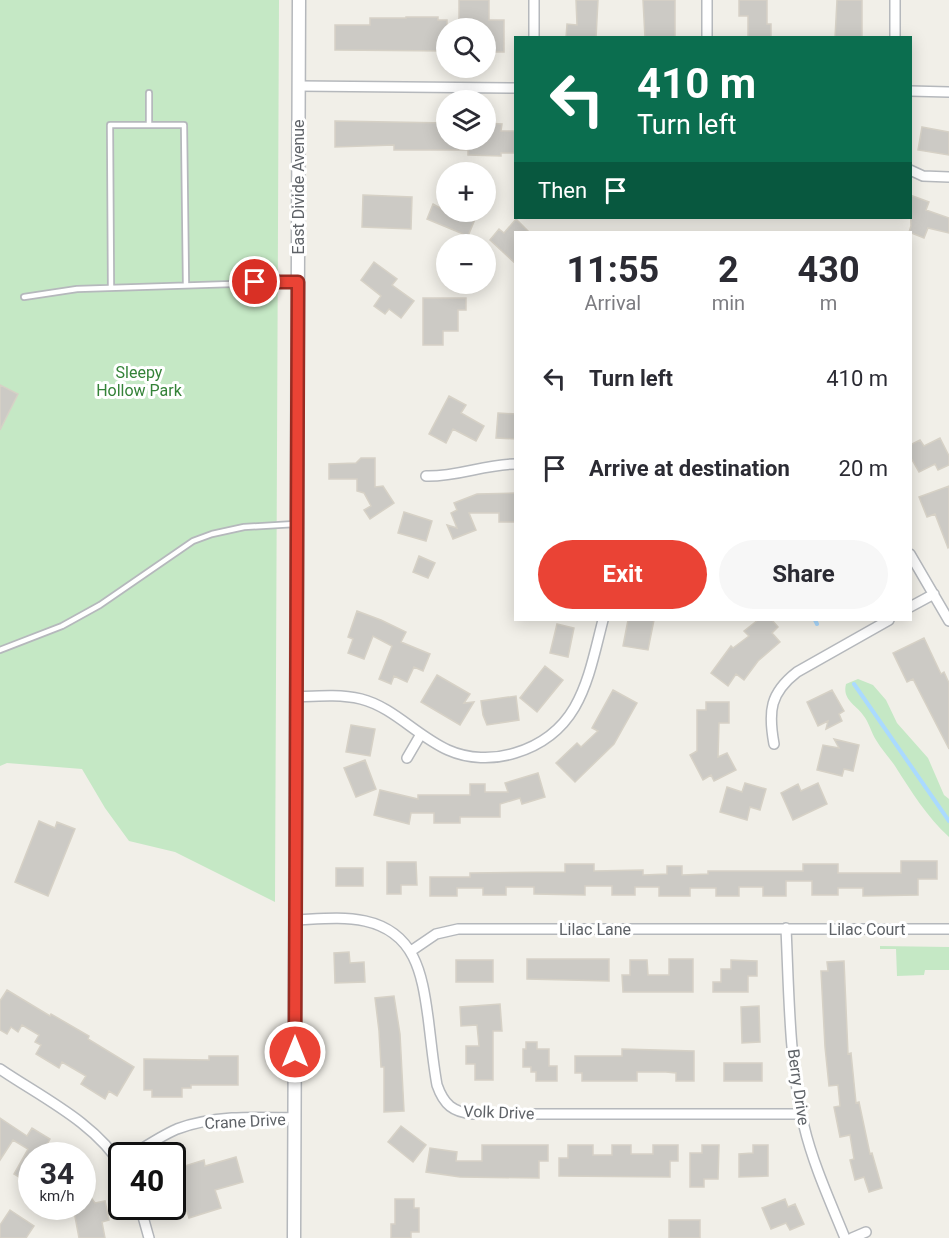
<!DOCTYPE html>
<meta charset="utf-8">
<style>
:root{--surface:#fff;--page:#f7f7f7;--text:#2b2b33;--muted:#7c7c81;--accent:#ea4335}
body{margin:0;font-family:Roboto,sans-serif;background:var(--page);color:var(--text);height:100vh;display:flex;flex-direction:column;font-size:22px;white-space:nowrap}
*{box-sizing:border-box;margin:0}
p{font-size:20px;color:var(--muted)}
.icon{flex:none;width:33px;height:33px;fill:none;stroke:currentColor;stroke-width:2;stroke-linecap:round;stroke-linejoin:round}
.map{position:relative;flex:1;overflow:hidden}
.sheet{position:absolute;left:514px;top:231px;width:398px;height:390px;display:flex;flex-direction:column;background:var(--surface);border-radius:0px;box-shadow:0 3px 15px #0003}
.sheet>*{flex:none}
.hud{position:absolute;left:514px;top:36px;width:398px;height:183px;border-radius:0px;box-shadow:0 3px 15px #0003;background:#0b6e4f;color:#fff;overflow:hidden}
.buttons{position:absolute;left:436px;top:18px;display:grid;gap:12px}
.buttons a{display:grid;place-items:center;width:60px;height:60px;border-radius:50%;background:var(--surface);box-shadow:0 3px 15px #0003;font-size:30px}
.speed{position:absolute;left:18px;top:1142px;display:flex;gap:12px;font-size:30px;font-weight:700;text-align:center}
.speed>*{display:grid;place-content:center;width:78px;height:78px;border-radius:50%;background:var(--surface);box-shadow:0 3px 15px #0003;line-height:1}
.speed small{font-size:15px;font-weight:400}
.speed .limit{border:3px solid #111;border-radius:9px;background:#fff;color:#111}
.pin{position:absolute;display:grid;place-items:center;width:51px;height:51px;color:#fff;margin:-26px;border:3px solid #fff;border-radius:50%;box-shadow:0 2px 6px #0007}
.me{position:absolute;width:66px;margin:-33px;rotate:0deg;stroke-linejoin:round;filter:drop-shadow(0 0 4px #0008)}
.turn{display:flex;align-items:center;gap:21px;height:126px;padding:0 24px;font-size:27px}
.turn .icon{width:78px;height:78px;stroke-width:2.5}
.turn b{display:block;font-size:42px;line-height:51px}
.then{display:flex;align-items:center;height:57px;padding:0 24px;background:#0003;gap:12px;font-size:22px}
.eta{display:flex;justify-content:space-evenly;align-items:center;height:102px;text-align:center}
.eta b{font-size:36px;font-weight:700;line-height:42px}
.action{display:flex;gap:12px;margin-top:auto;padding:12px 24px}
.action a{flex:1;height:69px;border-radius:36px;background:var(--accent);color:#fff;font-size:24px;font-weight:700;line-height:69px;text-align:center}
.action a+a{background:var(--page);color:var(--text)}
ul{padding:0;list-style:none}
li{display:flex;align-items:center;gap:18px;height:90px;padding:0 24px}
li div{flex:1}
li b{display:block;font-size:22px}
li em{font-style:normal}
.map>svg:first-child{display:block}
.green{fill:#c5e8c5}
.lines{fill:none;stroke-linecap:round;stroke-linejoin:round}
.stream{stroke:#aadaff;stroke-width:4}
.building{fill:#cccac5;stroke:#d6d1c6;stroke-width:1.5}
.service-casing{stroke:#b5b8bc;stroke-width:8}
.minor-casing{stroke:#b5b8bc;stroke-width:12}
.tertiary-casing{stroke:#b5b8bc;stroke-width:15}
.service{stroke:#fff;stroke-width:4.5}
.minor{stroke:#fff;stroke-width:9}
.tertiary{stroke:#fff;stroke-width:12}
.route-casing{stroke:#982c22;stroke-width:15}
.route{stroke:#ea4335;stroke-width:10}
.labels{text-anchor:middle;stroke-width:6;stroke-linejoin:round;paint-order:stroke}
.street-label{font-size:16px;fill:#5f6368;stroke:#fff}
.park-label{font-size:16px;fill:#348238;stroke:#fff}
</style>
<div class="map">
<svg width="949" height="1238" viewBox="0 0 949 1238">
<rect width="100%" height="100%" fill="#f1efe8"/>
<path class="green" d="M0,0H279L275,902L175,852L129,841L105,808L82,769L7,763L0,766Z
M858,679L873,685L886,700L897,723L928,758L944,795L949,799V837C927,817 911,791 895,766C889,757 881,749 876,740C871,732 869,722 863,715C856,705 842,700 846,684Z
M880,946L949,947V970H925L924,975L897,976L896,949H880Z"/>
<g class="lines">
<path class="stream" d="M815,620L817,624
M854,684L949,821"/>
</g>
<path class="building" d="M459,0H489V20H504V52H486V28H459Z
M576,0H598L596,38H566L567,24L577,25Z
M643,0H675V38H645Z
M739,0H767V24H771V38H748V16H739Z
M837,0H862V38H835Z
M406,17H438V20H447V51L335,50V25H370V18H406Z
M335,121L447,123V140H486V123L502,124L501,131H516V153H501V156L468,155V150H394V145L335,147Z
M922,127L949,132V155L918,150Z
M363,195L412,197L411,229L362,227Z
M910,195L929,202L926,210L949,218V233L928,228L924,238L909,232L911,226Z
M433,204L447,212H478L468,236L427,219Z
M516,219L529,232H516V264L490,240L499,229L504,233Z
M374,262L397,279L392,285L414,301L401,318L389,309L385,314L374,306L381,296L361,280Z
M423,298H466V310H458V331H443V345H423Z
M0,385L18,394L0,430Z
M449,396L466,405L461,413L484,426L476,441L453,429L446,443L429,434Z
M498,413L516,414V439L496,438Z
M940,438L949,456V465L938,470L935,464L919,472L910,456V445L920,440L924,446Z
M361,458H375V487L383,486L394,503L370,519L364,510L371,506L364,493L357,491V479H329V464L356,463Z
M949,486V547L948,548L935,514L927,517L919,497Z
M516,493V522H499V513H469L476,530L453,539L447,525L457,528L451,513L457,510L454,503L477,494Z
M404,512L432,521L426,541L398,533Z
M419,556L435,563L428,578L413,572Z
M357,611L381,620L406,632L401,642L430,654L423,671L414,667L407,682L394,676L391,684L379,679L392,646L373,636L364,659L348,653L353,639L348,637Z
M628,620H654L648,650L623,646Z
M758,620H772L778,627L772,633L780,642L758,661L744,680L736,674L728,686L711,673L731,646L733,648L749,636L744,631Z
M557,624L574,628L568,657L550,653Z
M924,638L941,674L944,672L949,683V749L913,679L907,682L893,653Z
M545,666L563,680L537,712L520,698Z
M437,675L470,694L464,703L474,702L460,725L421,702Z
M613,690L637,703L614,744L575,782L556,763L577,743L581,747L598,731L592,728Z
M832,690L844,711L839,714L842,721L826,729L828,721L818,726L807,702Z
M516,696L519,720L487,725L483,715L481,701Z
M706,702H729V723H719L718,757L727,753L736,770L714,781L711,775L703,780L690,755L697,751V710H706Z
M351,725L375,729L370,756L346,752Z
M834,739L859,745L853,771L844,769L842,776L817,770L823,745L839,748Z
M365,760L376,789L356,797L344,768Z
M538,773L545,797L522,804L520,798L500,804V817H460V823H434V813H411L409,824L374,815L380,790L418,799V795H470V784H485V792H508L505,783Z
M745,783L766,789L760,810L750,807L747,820L720,812L727,787L742,792Z
M818,783L827,804L793,820L781,793L798,784L801,791Z
M39,821L55,828L57,822L75,829L48,896L15,882Z
M901,861H937V879H918V895L863,896V888H838V895H812V881H786V896H763V887H739V896H716V888H690V896H659V887H635V895H612V886H585V895L534,894V887H506V895H483V888H457V896H430V877H470V873L565,872V864H594V871L643,870V875L667,874V866H682V875L708,874V871H803V864H838V873H901Z
M387,862H416L417,885H401V894H387Z
M336,868H363V886H336Z
M349,952L350,963L364,962L365,982L335,983L334,953Z
M527,959H609V981L527,979Z
M669,959H693V992H623L622,975H630V960H647L648,975H669Z
M456,960H493V982H456Z
M731,960L757,961V976H748V992H713V982H721V969H731Z
M844,961L848,1054L851,1053L856,1103L859,1102L870,1154L872,1153L882,1188L869,1192L864,1177L855,1180L850,1160L854,1159L850,1135L840,1137L834,1107L840,1106L838,1085L829,1086L825,1047L821,971H828L827,962Z
M7,990L50,1016L51,1014L89,1036L88,1039L134,1067L117,1096L109,1091L105,1099L81,1084L86,1076L62,1062L59,1068L36,1054L41,1045L35,1042L39,1035L22,1025L18,1032L11,1027L7,1034L0,1030V1001Z
M394,996L400,1034L404,1111L384,1112V1067H381L379,1031L375,998Z
M500,1004L502,1031H493V1080H475V1064H466V1046H479L477,1025L461,1026L460,1007Z
M759,1006L760,1042L742,1043L741,1007Z
M526,1042H537V1049H549V1066H557V1081H536V1072H531V1067H523V1049H526Z
M622,1049L694,1051V1081H676V1073L666,1072H637V1081H582V1073H575V1056H622Z
M209,1056H238V1085H191V1088H182V1097H152V1090H144V1059L209,1060Z
M724,1063H762V1081H724Z
M0,1118L27,1136L32,1128L50,1139L41,1155H32V1185L14,1174L28,1149L13,1140L0,1160Z
M401,1126L426,1145L413,1162L388,1142Z
M482,1145H548V1161H539V1178L460,1177L426,1172L430,1148L457,1152L456,1161H482Z
M568,1145H593V1155H612V1145H631V1154H653V1145H678V1161H670V1177L559,1176V1158H568Z
M702,1145H719L718,1179H704V1187H690V1153H702Z
M753,1145H768V1176L739,1177V1154L753,1153Z
M236,1157L243,1182L215,1190L221,1208L189,1218L187,1211L178,1214L172,1197V1170L204,1160L205,1166Z
M82,1185L95,1203L105,1201L109,1220L102,1222L105,1238H79L73,1206H82Z
M395,1199H414V1208H419V1232H411V1238H391V1224H395Z
M785,1199L788,1207L795,1204L804,1224L790,1230L786,1223L771,1229L762,1208Z
M10,1210L34,1226L26,1238H0V1225Z
M669,1220H700V1238H669Z"/>
<g class="lines">
<defs>
<path id="service" d="M149,93V125
M111,288L110,125H184L186,285
M24,297L77,289L295,282
M0,650L62,626L100,605L193,541L212,534L244,527L295,524"/>
<path id="minor" d="M534,0V38
M895,0V38
M707,38V0
M299,86L516,88
M910,91L949,92
M910,170L923,176L949,177
M426,476C457,477 485,464 516,464
M910,554L949,621
M910,607L934,594
M297,697C318,696 340,694 361,699C393,707 417,736 448,750C468,759 493,760 515,753C581,733 588,678 603,620
M774,744C768,711 770,693 797,672L889,620
M407,758L421,734
M296,920C318,919 343,916 365,921C415,932 422,973 428,1017C431,1040 433,1063 437,1085C444,1105 453,1112 473,1114H801
M786,928C789,993 789,1062 804,1126C813,1164 830,1201 845,1238
M411,951L436,934L458,929H949
M0,1069C41,1097 96,1123 122,1167
M132,1155C146,1146 161,1136 177,1129C215,1115 255,1117 295,1118
M140,1206L149,1238
M852,1238L866,1232"/>
<path id="tertiary" d="M294,1238L299,0"/>
</defs>
<use href="#service" class="service-casing"/>
<use href="#minor" class="minor-casing"/>
<use href="#tertiary" class="tertiary-casing"/>
<use href="#service" class="service"/>
<use href="#minor" class="minor"/>
<use href="#tertiary" class="tertiary"/>
</g>
<g class="lines">
<defs>
<path id="route" d="M255,282H298L295,1052"/>
</defs>
<use href="#route" class="route-casing"/>
<use href="#route" class="route"/>
</g>
<g class="labels">
<g class="street-label">
<text transform="translate(298 187) rotate(-90)" y="6">East Divide Avenue</text>
<text x="595" y="935">Lilac Lane</text>
<text x="867" y="935">Lilac Court</text>
<text transform="translate(799 1087) rotate(82)" y="6">Berry Drive</text>
<text transform="translate(499 1112) rotate(2)" y="6">Volk Drive</text>
<text transform="translate(245 1121) rotate(-3)" y="6">Crane Drive</text>
</g>
<g class="park-label">
<text x="139" y="378">Sleepy<tspan x="139" dy="18">Hollow Park</tspan></text>
</g>
</g>
</svg>
<div class="buttons">
<a><svg class="icon" aria-label="search" viewBox="0 0 24 24"><circle cx="10" cy="10" r="6"/><path d="M15 15l6 6"/></svg></a>
<a><svg class="icon" aria-label="layers" viewBox="0 0 24 24"><path d="M12 4l9 5-9 5-9-5zM3 14l9 5 9-5"/></svg></a>
<a>+</a>
<a>−</a>
</div>
<div class="speed"><div>34<small>km/h</small></div><div class="limit">40</div></div>
<div class="pin" style="left:255px;top:282px;background:#d93025"><svg class="icon" aria-label="arrive" viewBox="0 0 24 24"><path d="M6 21V4h12l-3 4 3 4H6"/></svg></div>
<svg class="me" style="left:295px;top:1052px" viewBox="-20 -20 40 40"><circle r="17" fill="#ea4335" stroke="#fff" stroke-width="3"/><path d="M0-11L8 9 0 5-8 9z" fill="#fff"/></svg>
<div class="hud">
<div class="turn"><svg class="icon" aria-label="left" viewBox="0 0 24 24"><path d="M17 20v-9H6M10 6l-5 5 5 5"/></svg><div><b>410 m</b>Turn left</div></div>
<div class="then">Then<svg class="icon" aria-label="arrive" viewBox="0 0 24 24"><path d="M6 21V4h12l-3 4 3 4H6"/></svg></div>
</div>
<section class="sheet">
<div class="eta">
<div><b>11:55</b><p>Arrival</p></div>
<div><b>2</b><p>min</p></div>
<div><b>430</b><p>m</p></div>
</div>
<ul>
<li><svg class="icon" aria-label="left" viewBox="0 0 24 24"><path d="M17 20v-9H6M10 6l-5 5 5 5"/></svg><div><b>Turn left</b></div><em>410 m</em></li>
<li><svg class="icon" aria-label="arrive" viewBox="0 0 24 24"><path d="M6 21V4h12l-3 4 3 4H6"/></svg><div><b>Arrive at destination</b></div><em>20 m</em></li>
</ul>
<div class="action"><a>Exit</a><a>Share</a></div>
</section>
</div>
